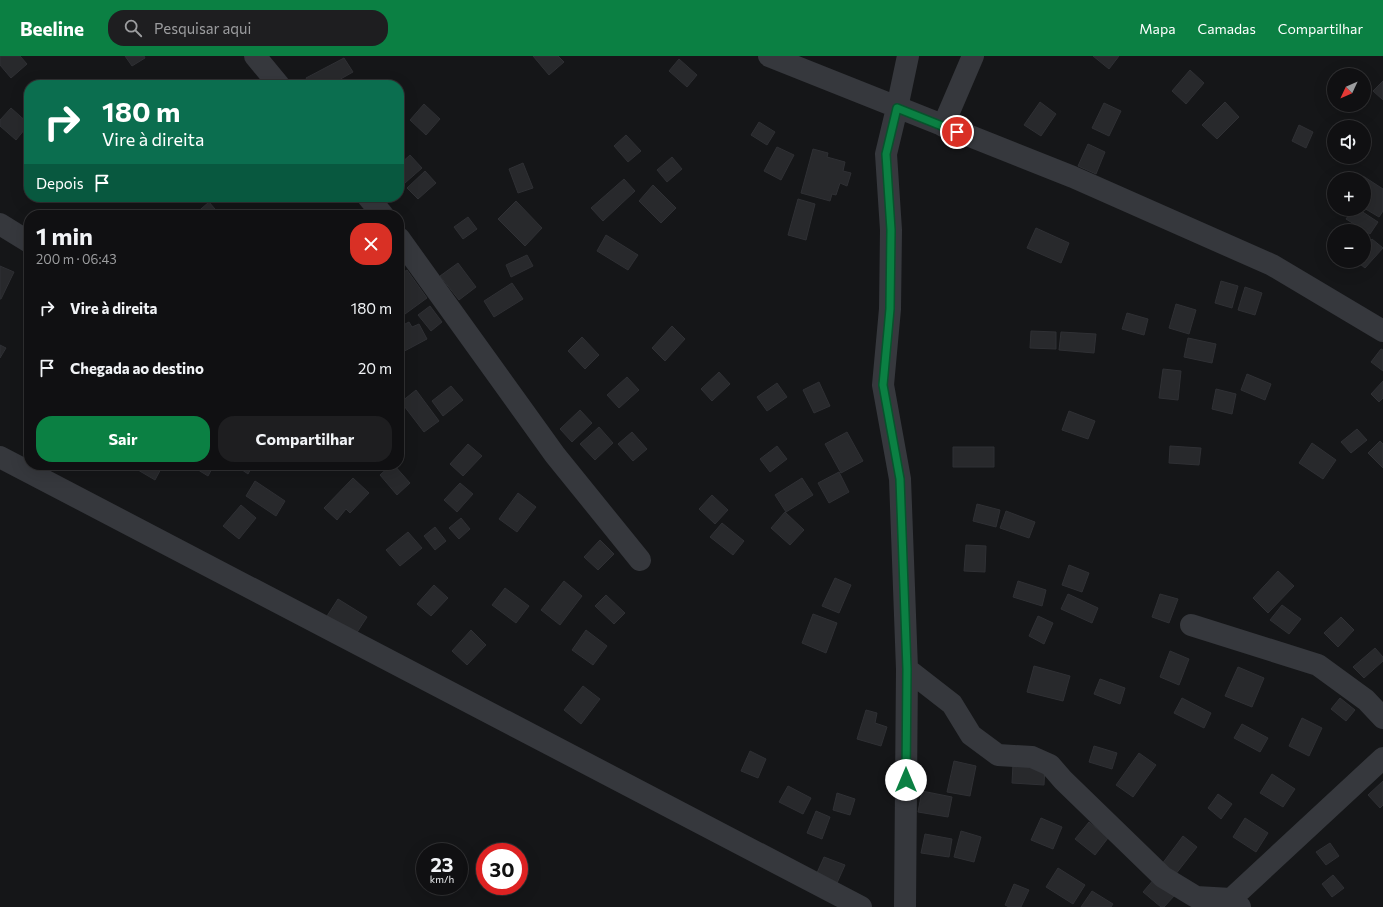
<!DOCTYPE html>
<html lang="pt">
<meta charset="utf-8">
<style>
:root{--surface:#101012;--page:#1e1e20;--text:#f1f3f6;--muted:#9c9d9f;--line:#303032;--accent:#0b8043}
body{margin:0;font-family:Commissioner,sans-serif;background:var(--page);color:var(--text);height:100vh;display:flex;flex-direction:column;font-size:15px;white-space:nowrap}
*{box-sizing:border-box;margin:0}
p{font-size:13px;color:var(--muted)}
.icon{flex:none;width:22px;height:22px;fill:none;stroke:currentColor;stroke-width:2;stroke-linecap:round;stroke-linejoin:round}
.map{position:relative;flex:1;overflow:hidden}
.details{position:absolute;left:24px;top:154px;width:380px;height:260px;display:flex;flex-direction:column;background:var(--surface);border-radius:16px;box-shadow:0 4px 16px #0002,0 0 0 1px var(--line)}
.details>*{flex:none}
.banner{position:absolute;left:24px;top:24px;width:380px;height:122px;border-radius:16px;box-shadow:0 4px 16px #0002,0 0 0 1px var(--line);background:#0b6e4f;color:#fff;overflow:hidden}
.needle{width:26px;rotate:226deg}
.fabs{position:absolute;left:1327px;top:12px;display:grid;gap:8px}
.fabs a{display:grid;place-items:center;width:44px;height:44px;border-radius:50%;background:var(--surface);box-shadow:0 4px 16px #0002,0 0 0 1px var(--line);font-size:20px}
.speed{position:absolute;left:416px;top:787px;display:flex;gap:8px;font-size:20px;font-weight:700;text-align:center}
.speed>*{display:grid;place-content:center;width:52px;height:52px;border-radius:50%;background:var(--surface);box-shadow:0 4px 16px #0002,0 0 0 1px var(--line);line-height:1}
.speed small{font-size:10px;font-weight:400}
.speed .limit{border:6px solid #d22;background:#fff;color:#111}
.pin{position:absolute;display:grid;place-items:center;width:34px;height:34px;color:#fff;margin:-17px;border:2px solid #fff;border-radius:50%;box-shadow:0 1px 4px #0007}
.me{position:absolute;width:44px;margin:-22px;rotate:0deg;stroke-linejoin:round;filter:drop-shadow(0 0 3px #0008)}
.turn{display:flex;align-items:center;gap:14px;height:84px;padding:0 12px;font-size:18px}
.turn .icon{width:52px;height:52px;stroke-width:2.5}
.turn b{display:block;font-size:28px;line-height:34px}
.then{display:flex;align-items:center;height:38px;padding:0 12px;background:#0003;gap:8px;font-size:15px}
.round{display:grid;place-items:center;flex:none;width:42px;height:42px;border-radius:16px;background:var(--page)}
.summary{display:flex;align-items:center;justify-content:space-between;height:68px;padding:0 12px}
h1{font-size:24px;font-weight:700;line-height:30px}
.action{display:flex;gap:8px;margin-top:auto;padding:8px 12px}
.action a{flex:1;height:46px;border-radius:16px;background:var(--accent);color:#fff;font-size:16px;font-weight:700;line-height:46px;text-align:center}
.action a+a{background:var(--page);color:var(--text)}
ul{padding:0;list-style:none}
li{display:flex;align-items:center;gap:12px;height:60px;padding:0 12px}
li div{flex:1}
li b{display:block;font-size:15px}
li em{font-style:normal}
header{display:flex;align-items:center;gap:24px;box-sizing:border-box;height:56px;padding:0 20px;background:var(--accent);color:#fff}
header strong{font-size:19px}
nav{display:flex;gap:22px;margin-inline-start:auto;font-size:14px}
.search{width:280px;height:36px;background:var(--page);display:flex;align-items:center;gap:10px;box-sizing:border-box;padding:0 14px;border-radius:16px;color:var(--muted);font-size:15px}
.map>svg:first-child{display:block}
.building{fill:#28292c;stroke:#2f3034}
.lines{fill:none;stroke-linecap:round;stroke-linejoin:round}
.minor{stroke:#36383d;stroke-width:22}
.route-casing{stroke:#07532c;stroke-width:10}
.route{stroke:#0b8043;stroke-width:7}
</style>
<header>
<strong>Beeline</strong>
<div class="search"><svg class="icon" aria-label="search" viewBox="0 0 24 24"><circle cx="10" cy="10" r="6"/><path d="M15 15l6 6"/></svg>Pesquisar aqui</div>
<nav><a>Mapa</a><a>Camadas</a><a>Compartilhar</a></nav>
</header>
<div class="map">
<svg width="1383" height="851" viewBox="0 0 1383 851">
<rect width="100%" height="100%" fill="#151618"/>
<path class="building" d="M0,0H20L27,8L11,22L0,9Z
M125,0H144L145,2L132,10Z
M533,0H558L564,6L549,19Z
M1093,0H1119L1109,13Z
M344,2L353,16L330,29H310L306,22Z
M679,3L697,19L687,31L669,15Z
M1190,14L1204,27L1186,48L1172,35Z
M1383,25V44L1373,35Z
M29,36V49L23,42Z
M1040,46L1056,58L1041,80L1024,69Z
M1225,46L1239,61L1217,83L1202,69Z
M1104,47L1121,55L1109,80L1092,72Z
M424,48L440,63L426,79L410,64Z
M11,52L29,68L16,84L0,70V64Z
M759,66L775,76L767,89L751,79Z
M1299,69L1313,76L1306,92L1292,85Z
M626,79L641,95L628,106L614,90Z
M1088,88L1105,96L1096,118L1078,110Z
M777,91L794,99L781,124L764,115Z
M813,93L828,97L827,101L845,106L843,115L851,117L847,130L840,127L836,139L832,138L830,145L801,137Z
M410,99L422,112L405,127L399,121V109Z
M672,101L682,113L667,126L657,114Z
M523,107L533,132L518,137L509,113Z
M425,115L436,127L418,143L407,132Z
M1363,120L1383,133V155L1379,161L1364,152V123H1361Z
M624,123L635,135L603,165L591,152Z
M653,129L676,152L661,167L639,145Z
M798,143L815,148L806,184L788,179Z
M516,145L542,172L525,190L498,163Z
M209,146L220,159H194Z
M1353,153H1358L1378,166L1370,178L1346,163Z
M468,161L477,173L463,183L454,171Z
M1036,172L1069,187L1061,207L1027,192Z
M606,179L638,199L628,214L597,195Z
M1372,183L1383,192L1365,212L1356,205H1364V192Z
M527,199L533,210L511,221L506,209Z
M458,207L476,231L459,244L440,220Z
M0,210L14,216L1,243H0Z
M407,214L427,242L405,258L399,249V219Z
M1221,225L1238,230L1232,252L1215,247Z
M512,227L523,243L494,261L484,245Z
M1245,231L1262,237L1255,259L1238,254Z
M1176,248L1196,254L1189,278L1169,272Z
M430,250L442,266L431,275L418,259Z
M1127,257L1148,263L1144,279L1122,273Z
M409,266L412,271L419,268L427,283L399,298V271Z
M672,270L685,283L665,305L652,292Z
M1031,275L1056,276V293L1030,292Z
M1061,276L1096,278L1094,297L1059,294Z
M582,281L599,299L585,313L568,295Z
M1188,282L1216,288L1212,307L1184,301Z
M0,289L6,292L0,302Z
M1381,293L1383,294V315L1371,306Z
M1163,313L1181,315L1178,344L1159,342Z
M719,316L730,328L712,345L701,333Z
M1247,318L1271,328L1265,344L1241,334Z
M627,321L639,334L619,352L607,339Z
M1383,325V342L1379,346L1371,338Z
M819,326L830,350L814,357L803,334Z
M777,327L787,341L767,355L757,341Z
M451,330L463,344L443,360L432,345Z
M1216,333L1236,338L1232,358L1212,353Z
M416,334L439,365L424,376L401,346Z
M580,354L592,367L572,386L560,373Z
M1069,355L1095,365L1088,383L1062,374Z
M599,371L613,387L595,404L580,388Z
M1357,373L1367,384L1351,397L1341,386Z
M632,376L647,393L633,405L618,388Z
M847,376L863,405L841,417L825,388Z
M1380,385L1383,388V412L1368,397Z
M1312,387L1336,404L1323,423L1299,407Z
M468,388L482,400L463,420L450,408Z
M777,390L787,403L770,416L760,403Z
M1170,390L1201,392L1199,409L1169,407Z
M953,391H994V411H953Z
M141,409H163L155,424L138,414Z
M190,409H214L208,420Z
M235,409H253L248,418Z
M314,409H325L319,415Z
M391,409H394L410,427L397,439L380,419Z
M839,416L849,436L829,447L818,427Z
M353,422L369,437L350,457L346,453L337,464L324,452Z
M802,422L813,439L786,456L775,439Z
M255,425L285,445L276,460L246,440Z
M460,427L473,438L457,456L444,444Z
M518,437L536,451L517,476L499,463Z
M712,439L728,454L715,468L699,453Z
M977,448L1000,454L996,471L973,465Z
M241,449L256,462L239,483L223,470Z
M1006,455L1035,466L1029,482L1000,472Z
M785,456L804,474L790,489L771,472Z
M461,462L470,473L459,483L449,472Z
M722,467L744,485L733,499L710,481Z
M435,471L446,485L435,494L424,480Z
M408,476L422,492L400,510L386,494Z
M600,484L614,498L598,514L584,501Z
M966,489L986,490L985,516L964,515Z
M1069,509L1089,517L1082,536L1062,529Z
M1278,515L1294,530L1268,557L1253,542Z
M835,522L851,529L839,557L822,550Z
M564,525L582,540L560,569L541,554Z
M1018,525L1046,534L1042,550L1013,541Z
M434,529L448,542L431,560L417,548Z
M505,532L529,550L516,567L492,549Z
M1068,538L1098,552L1092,567L1061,553Z
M1160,538L1178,543L1169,567L1152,561Z
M606,539L625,557L614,568L595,550Z
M338,543L367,561L356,578L327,560Z
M1282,549L1301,563L1289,578L1270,564Z
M813,558L837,567L826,597L802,587Z
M1038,560L1053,567L1044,588L1029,580Z
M1341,561L1354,574L1338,591L1324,577Z
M471,574L486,589L467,609L452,595Z
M586,574L607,590L593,609L572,594Z
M1375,592L1383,601V605L1364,622L1353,611Z
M1170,595L1189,603L1179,629L1160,621Z
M1034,610L1070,620L1063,645L1027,636Z
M1238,611L1264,622L1252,651L1225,640Z
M1100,623L1125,632L1120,648L1094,638Z
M583,630L600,643L581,668L564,654Z
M1182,642L1211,657L1204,672L1174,657Z
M1340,642L1355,654L1346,665L1331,653Z
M866,654L877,657L875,667L887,671L881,690L857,683Z
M1302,662L1322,672L1309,700L1289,690Z
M1242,668L1268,682L1260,696L1234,682Z
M1094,690L1117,697L1112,713L1089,706Z
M750,695L766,703L758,722L741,715Z
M1139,697L1156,709L1133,741L1116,729Z
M954,705L976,710L970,740L947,736Z
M1013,708L1045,710L1044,729L1012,727Z
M1272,718L1295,733L1283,751L1260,737Z
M1383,725V749L1380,752L1368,739Z
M788,730L811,742L803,758L779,746Z
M922,735L952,741L948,761L918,756Z
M837,737L855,743L850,759L833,754Z
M1218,738L1232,748L1221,763L1208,752Z
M816,755L830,761L822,783L807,777Z
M1041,762L1062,771L1053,793L1031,784Z
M1245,762L1268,777L1256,796L1233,781Z
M1089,766L1108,782L1095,799L1075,783Z
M961,775L981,781L974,806L954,801Z
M925,778L952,783L949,801L921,797Z
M1183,780L1197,791L1175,819L1162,808Z
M1330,787L1339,800L1326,809L1316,796Z
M824,801L845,809L837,827L816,819Z
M1058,812L1085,829L1073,848L1046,831Z
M1333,819L1344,832L1332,841L1322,828Z
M1155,822L1175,839L1164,851H1161L1143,836Z
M1014,828L1029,834L1021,851H1009L1005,849Z
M1092,835L1113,848L1111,851H1081Z"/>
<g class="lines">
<path class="minor" d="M255,0L279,29
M769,0L1073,121L1272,209L1383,275
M943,70L973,0
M368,141L383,159
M0,168L29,186
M399,182L555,399L640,504
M0,401L861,851
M1191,569L1318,609L1366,644L1383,662
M907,613L952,648L971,679L998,699L1032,701L1050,709L1063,724L1163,821L1196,841L1231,843L1240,851
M1231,843L1383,702
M905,851L907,613L900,423L883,329L890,253L891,174L886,98L897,52L908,0"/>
</g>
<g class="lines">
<defs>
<path id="route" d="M906,724L907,613L900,423L883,329L890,253L891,174L886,98L897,52L957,76"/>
</defs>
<use href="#route" class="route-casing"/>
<use href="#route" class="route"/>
</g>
</svg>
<div class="fabs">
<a><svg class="needle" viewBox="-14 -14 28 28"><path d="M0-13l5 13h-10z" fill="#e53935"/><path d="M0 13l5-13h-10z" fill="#9c9d9f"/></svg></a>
<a><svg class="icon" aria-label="sound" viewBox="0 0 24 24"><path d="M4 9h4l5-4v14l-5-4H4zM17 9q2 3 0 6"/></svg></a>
<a>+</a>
<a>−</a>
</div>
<div class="speed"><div>23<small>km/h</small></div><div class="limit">30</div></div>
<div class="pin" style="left:957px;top:76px;background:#d93025"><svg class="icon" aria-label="arrive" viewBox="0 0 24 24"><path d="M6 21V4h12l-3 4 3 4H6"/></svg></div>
<svg class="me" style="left:906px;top:724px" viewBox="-20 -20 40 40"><circle r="19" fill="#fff"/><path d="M0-13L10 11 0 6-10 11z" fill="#0b8043"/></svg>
<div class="banner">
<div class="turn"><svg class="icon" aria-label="right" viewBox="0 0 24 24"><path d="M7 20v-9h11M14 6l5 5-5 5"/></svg><div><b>180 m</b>Vire à direita</div></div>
<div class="then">Depois<svg class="icon" aria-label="arrive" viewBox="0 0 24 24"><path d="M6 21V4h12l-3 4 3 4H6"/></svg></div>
</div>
<section class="details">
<div class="summary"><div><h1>1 min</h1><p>200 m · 06:43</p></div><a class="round" style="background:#d93025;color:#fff"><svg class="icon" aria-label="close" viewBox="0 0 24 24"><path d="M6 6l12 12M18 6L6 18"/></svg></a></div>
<ul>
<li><svg class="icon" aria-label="right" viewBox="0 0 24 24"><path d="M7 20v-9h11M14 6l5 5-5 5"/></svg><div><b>Vire à direita</b></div><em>180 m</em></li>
<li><svg class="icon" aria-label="arrive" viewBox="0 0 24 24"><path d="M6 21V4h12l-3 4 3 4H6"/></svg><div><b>Chegada ao destino</b></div><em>20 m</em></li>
</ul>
<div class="action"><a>Sair</a><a>Compartilhar</a></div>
</section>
</div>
